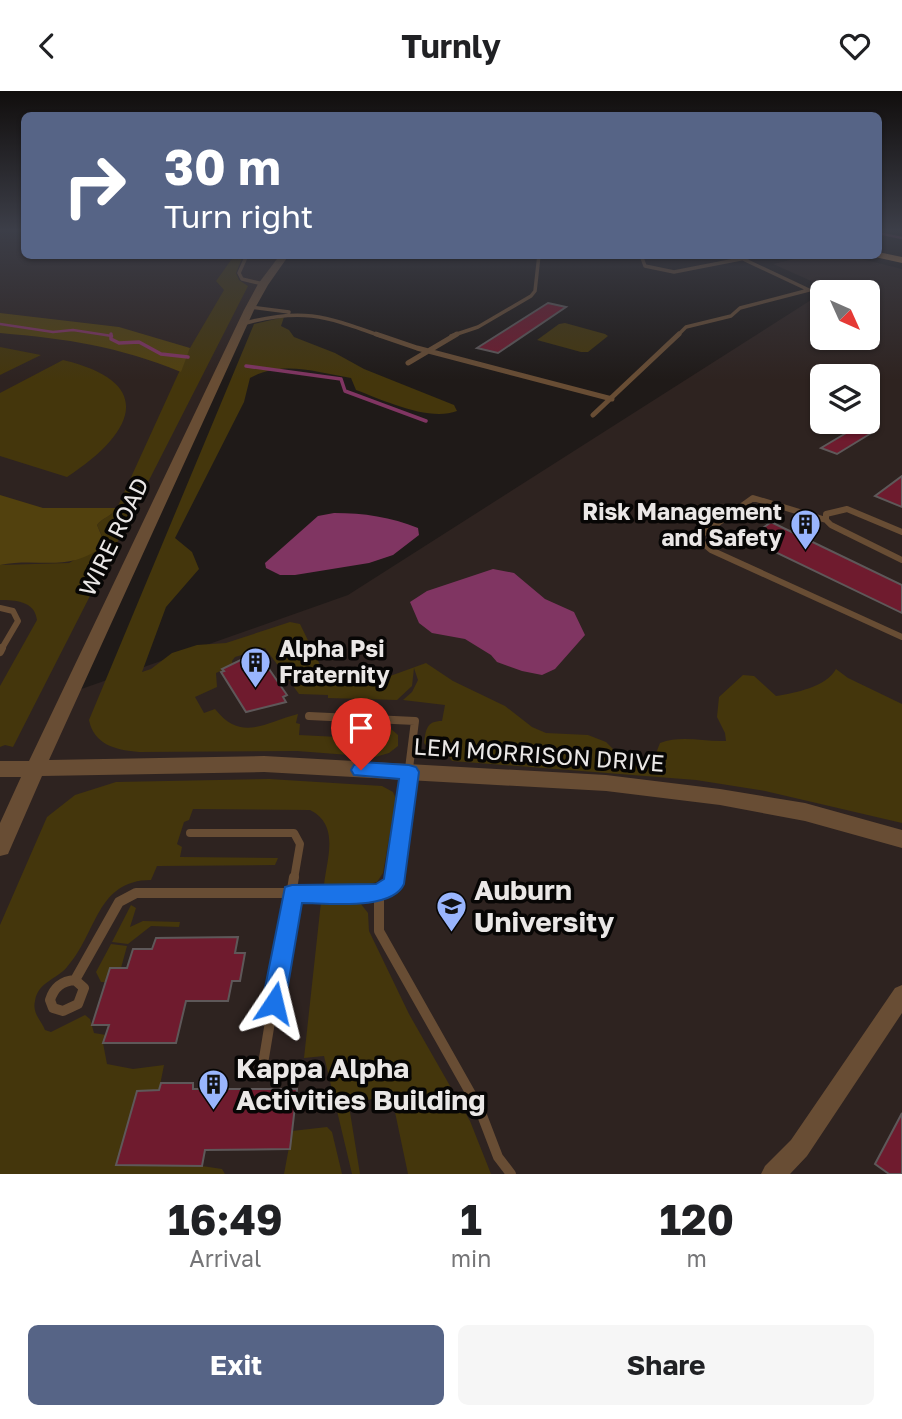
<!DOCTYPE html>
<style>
:root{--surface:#fff;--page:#f6f6f6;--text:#202124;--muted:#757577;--accent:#566486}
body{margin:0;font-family:"Golos Text",sans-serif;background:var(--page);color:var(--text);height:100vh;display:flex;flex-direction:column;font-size:26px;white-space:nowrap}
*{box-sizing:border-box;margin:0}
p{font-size:23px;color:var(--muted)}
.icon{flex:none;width:38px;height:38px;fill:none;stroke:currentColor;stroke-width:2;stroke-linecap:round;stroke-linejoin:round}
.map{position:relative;height:1083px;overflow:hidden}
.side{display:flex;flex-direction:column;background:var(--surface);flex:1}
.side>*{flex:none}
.hud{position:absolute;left:21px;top:21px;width:861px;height:147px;border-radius:10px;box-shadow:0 2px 5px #0004;background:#566486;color:#fff;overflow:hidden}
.needle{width:46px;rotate:135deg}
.buttons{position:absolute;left:810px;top:189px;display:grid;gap:14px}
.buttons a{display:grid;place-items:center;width:70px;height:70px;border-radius:10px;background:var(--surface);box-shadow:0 2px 5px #0004;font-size:35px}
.pin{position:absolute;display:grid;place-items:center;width:60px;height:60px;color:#fff;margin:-72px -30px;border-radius:50% 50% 50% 0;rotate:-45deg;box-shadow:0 0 7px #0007}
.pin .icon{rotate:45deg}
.me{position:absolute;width:77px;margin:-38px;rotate:10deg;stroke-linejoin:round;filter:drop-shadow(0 0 5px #0008)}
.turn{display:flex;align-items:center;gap:24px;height:147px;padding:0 28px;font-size:32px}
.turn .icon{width:91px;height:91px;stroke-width:2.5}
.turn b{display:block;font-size:49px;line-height:60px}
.eta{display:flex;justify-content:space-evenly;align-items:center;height:119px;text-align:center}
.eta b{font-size:42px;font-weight:700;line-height:49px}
.cta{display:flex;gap:14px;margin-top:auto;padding:14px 28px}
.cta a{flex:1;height:80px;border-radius:10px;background:var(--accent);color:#fff;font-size:28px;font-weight:700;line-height:80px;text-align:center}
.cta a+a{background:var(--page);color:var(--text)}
header{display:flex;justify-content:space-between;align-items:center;height:91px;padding:0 28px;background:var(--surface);font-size:32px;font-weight:700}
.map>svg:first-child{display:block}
.built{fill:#2e2320;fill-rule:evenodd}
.green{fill:#44360c}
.forest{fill:#52410e}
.water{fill:#803562}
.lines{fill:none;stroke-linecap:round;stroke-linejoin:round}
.stream-far1{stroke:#803562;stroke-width:2.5}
.stream{stroke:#803562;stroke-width:3.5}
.building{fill:#6f1b2e;stroke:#5e5859;stroke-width:2}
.service-far4{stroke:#684d34;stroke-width:3.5}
.service-far3{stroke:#684d34;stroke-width:5}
.service-far2{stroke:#684d34;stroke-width:6}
.service-far1{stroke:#684d34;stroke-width:8}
.service{stroke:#684d34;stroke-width:10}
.minor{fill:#684d34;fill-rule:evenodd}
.tertiary{fill:#684d34;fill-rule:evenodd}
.primary{fill:#b57e47;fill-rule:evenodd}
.route{fill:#1a73e8;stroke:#114b97;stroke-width:2}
.labels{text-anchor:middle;stroke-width:7;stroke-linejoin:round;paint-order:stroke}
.poi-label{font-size:23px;font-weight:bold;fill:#eae7e6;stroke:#070605;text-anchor:end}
.street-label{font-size:23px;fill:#eae7e6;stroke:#070605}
.near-poi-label{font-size:28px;font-weight:bold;fill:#eae7e6;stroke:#070605;text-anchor:start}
</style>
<header><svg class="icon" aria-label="back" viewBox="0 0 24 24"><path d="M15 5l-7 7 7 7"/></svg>Turnly<svg class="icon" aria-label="heart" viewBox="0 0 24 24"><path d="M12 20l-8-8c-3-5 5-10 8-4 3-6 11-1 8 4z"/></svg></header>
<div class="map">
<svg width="902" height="1083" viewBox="0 0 902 1083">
<rect width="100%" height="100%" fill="#1f1a18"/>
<path class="built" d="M0,138H24V164L285,165L263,193L70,602L348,504L822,202V247H868V201H824L829,198L773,173L806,165L846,164L902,178V1083H0ZM822,285H868V331H822Z"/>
<path class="green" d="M234,165H243L236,182L239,189L248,195L13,656L5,654L0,656V595L37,529C35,510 15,509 0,509V474L69,472L105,452L97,434C103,426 111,426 117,417L190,257L224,199L216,190Z
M284,226L281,235L289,239L294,246L335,262L364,278L454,314L457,320C429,331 383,309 356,299L351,287C316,281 282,269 250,287L244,311L175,447L192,461L199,478L166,516L142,581L151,578L172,562L197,554L226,552L290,531L300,533L326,586L368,593L426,572L453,590L505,615L532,636L546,642L588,644L606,651L621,666L651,675L660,652C682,644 703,651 726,650L725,642L717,626L719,606L743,584L754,585L776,605C795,602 826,596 836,578L848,587L902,613V732L765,700L696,689L452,670L448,664L436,665L424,652C426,639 426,630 442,630L445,614L403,609L412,601L418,589L414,577L412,595L397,609L328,607V604L299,603L265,557L235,566L232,570L233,574L216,582L217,596L195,606L204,622L215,618C242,652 265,631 298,623L296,632L300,633L299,644L377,648L379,638H391L398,644V655L389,662L375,666L297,660L139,661C116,659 94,654 89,629L254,233Z
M565,232L605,243L608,245L588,261H581L537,249L559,233Z
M0,256L41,264L0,284Z
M63,269C160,292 132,344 67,386L0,365V302Z
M269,688L382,695L393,701L396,708L383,782L377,791L370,793L324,794C327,767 340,734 310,719L193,718L189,729L184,731L177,753L182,756L180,766L278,767L275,774L157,775L151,789C96,789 97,843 67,876C57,888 38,891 35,910C32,922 41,929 45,939L51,941L85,924L90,928L94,942L106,944L103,952L107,973L133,978L164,974L159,999L137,1000L116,1074L202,1075L222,1078L225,1083H0V834L47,726L75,704L116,691Z
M321,811L361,813L368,822L369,840L409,923L470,1030L491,1083H408L391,1002L349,1015L360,1083H352L324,965L304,967Z
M131,814L136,817L130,836L143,830L180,831L179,836L151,835L128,853L112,851Z
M111,853L127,855L121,877H110L106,891H101L96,881Z
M327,1036L332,1041L342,1083H284L292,1040Z"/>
<path class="forest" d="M0,222L119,236L190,257L181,281C117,255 68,248 0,242Z
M0,404L43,417H117C111,426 103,426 97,434L105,453C70,483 40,466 0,474Z"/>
<path class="water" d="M334,422C364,422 391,426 418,437L419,444L393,464L369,472L295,484H280L266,477L265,472L318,425Z
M493,478L514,482L545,508L574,521L585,544L555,578L542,584L522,580L497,571L491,564L465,548L432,542L419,532L410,511L427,500Z"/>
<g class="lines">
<path class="stream-far1" d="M878,142L902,147
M0,233L53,241L73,239L112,245"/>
<path class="stream" d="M111,243V248L119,252L139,251L161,263L188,266
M246,275L341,288L345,300L426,330"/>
</g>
<path class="building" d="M548,212L566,216L498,262L477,257Z
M858,335L873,341L837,363L821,357Z
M902,385V416L875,405Z
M771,431L902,494V522L748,448Z
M253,563L256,567L260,565L287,604L283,606L286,611L246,621L221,581L224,580L222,578Z
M238,846L235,862H245L240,890H232L228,910H186L176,952H103L109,934H92L110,877H127L133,858H152L156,847Z
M161,992H193V998H297L290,1058L205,1059L202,1075L116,1074L137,1000L159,999Z
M902,1022V1083H889L875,1073Z"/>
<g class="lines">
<path class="service-far4" d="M247,164L239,182L242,188L263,193
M641,164L645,175L674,181L761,164
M250,216L289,221
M242,233C302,216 325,225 381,245
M451,245L478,236L531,205L535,200L539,164
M677,245L686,236L731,225L740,217L809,199L743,168"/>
<path class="service-far3" d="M376,243L417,257L612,308
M408,272L457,243
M593,324L679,243"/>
<path class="service-far2" d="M826,429L753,407L697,447L711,459L902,546
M902,441L847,418L826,423V429L831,434L902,469
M0,517L13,520L18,530L1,559"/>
<path class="service-far1" d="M0,561L2,557
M309,625L415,630L395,788
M190,742H294L300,753L294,788"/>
<path class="service" d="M379,802V840L480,1019L498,1066L511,1083
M75,889L119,811L136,802H379L394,793L395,786
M75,889L84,897L78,913L63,920L53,917L50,909C54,896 62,890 75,889Z
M264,967L294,786"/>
<path class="minor" d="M902,894V922L807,1065L790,1083H761L765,1075L791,1049L895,897Z"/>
<path class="tertiary" d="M280,164H289L268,194L254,219L49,669L264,665L606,684L720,698L805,712L902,739V757L805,730L720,714L606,700L264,681L42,685L8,763L0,765V732L21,686H0V670H29L244,219L258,193Z"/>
<path class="primary" d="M878,161L902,166V172L875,166Z"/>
</g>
<linearGradient id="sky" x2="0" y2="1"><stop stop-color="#110e0d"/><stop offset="0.48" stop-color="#3c3e48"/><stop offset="1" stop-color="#3c3e48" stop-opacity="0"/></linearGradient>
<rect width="902" height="289" fill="url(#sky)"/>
<path class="route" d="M361,671L409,674L416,676L419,681L404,793C392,820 328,812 302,812L285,912L282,921L274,924L265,921L262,912L285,796L292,794L376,793L384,788L399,688L354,684L351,679L354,674Z"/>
<defs>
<symbol id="building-pin" viewBox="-11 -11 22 30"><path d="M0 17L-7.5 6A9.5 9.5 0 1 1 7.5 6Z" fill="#99b5fd" stroke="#070605"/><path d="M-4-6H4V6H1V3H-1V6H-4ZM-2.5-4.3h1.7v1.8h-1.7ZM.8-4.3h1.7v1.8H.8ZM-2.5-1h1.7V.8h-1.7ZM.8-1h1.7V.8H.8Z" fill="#111"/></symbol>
<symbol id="university-pin" viewBox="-11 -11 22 30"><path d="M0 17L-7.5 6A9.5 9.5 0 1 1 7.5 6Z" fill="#99b5fd" stroke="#070605"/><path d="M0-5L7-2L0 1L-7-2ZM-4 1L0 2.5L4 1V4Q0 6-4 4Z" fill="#111"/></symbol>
</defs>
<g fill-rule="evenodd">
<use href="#building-pin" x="788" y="416" width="35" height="47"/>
<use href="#building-pin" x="238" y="554" width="35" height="47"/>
<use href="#university-pin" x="434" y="798" width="35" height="47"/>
<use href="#building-pin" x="196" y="976" width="35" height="47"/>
</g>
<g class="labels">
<g class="poi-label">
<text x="782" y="429">Risk Management<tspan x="782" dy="26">and Safety</tspan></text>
<text x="279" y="566" text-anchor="start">Alpha Psi<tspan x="279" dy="26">Fraternity</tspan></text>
</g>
<g class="street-label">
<text transform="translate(114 446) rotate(-64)" y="8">WIRE ROAD</text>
<text transform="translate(539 664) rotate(4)" y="8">LEM MORRISON DRIVE</text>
</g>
<g class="near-poi-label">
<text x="474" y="809">Auburn<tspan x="474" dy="32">University</tspan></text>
<text x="236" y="987">Kappa Alpha<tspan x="236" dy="32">Activities Building</tspan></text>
</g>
</g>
</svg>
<div class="buttons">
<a><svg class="needle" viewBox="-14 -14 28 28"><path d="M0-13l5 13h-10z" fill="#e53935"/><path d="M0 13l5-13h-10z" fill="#757577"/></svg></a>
<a><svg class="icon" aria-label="layers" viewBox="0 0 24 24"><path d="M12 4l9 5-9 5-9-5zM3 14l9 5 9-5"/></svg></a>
</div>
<div class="pin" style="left:361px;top:679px;background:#d93025"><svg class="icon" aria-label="arrive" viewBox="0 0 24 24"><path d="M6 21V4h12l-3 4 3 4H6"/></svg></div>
<svg class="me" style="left:274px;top:912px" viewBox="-20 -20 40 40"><path d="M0-17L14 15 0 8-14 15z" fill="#1a73e8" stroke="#fff" stroke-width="4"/></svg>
<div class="hud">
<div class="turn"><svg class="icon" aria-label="right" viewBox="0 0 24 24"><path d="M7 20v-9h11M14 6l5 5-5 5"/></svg><div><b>30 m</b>Turn right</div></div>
</div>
</div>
<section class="side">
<div class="eta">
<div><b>16:49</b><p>Arrival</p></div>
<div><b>1</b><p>min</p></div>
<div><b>120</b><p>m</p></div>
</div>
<div class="cta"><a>Exit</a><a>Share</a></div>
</section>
